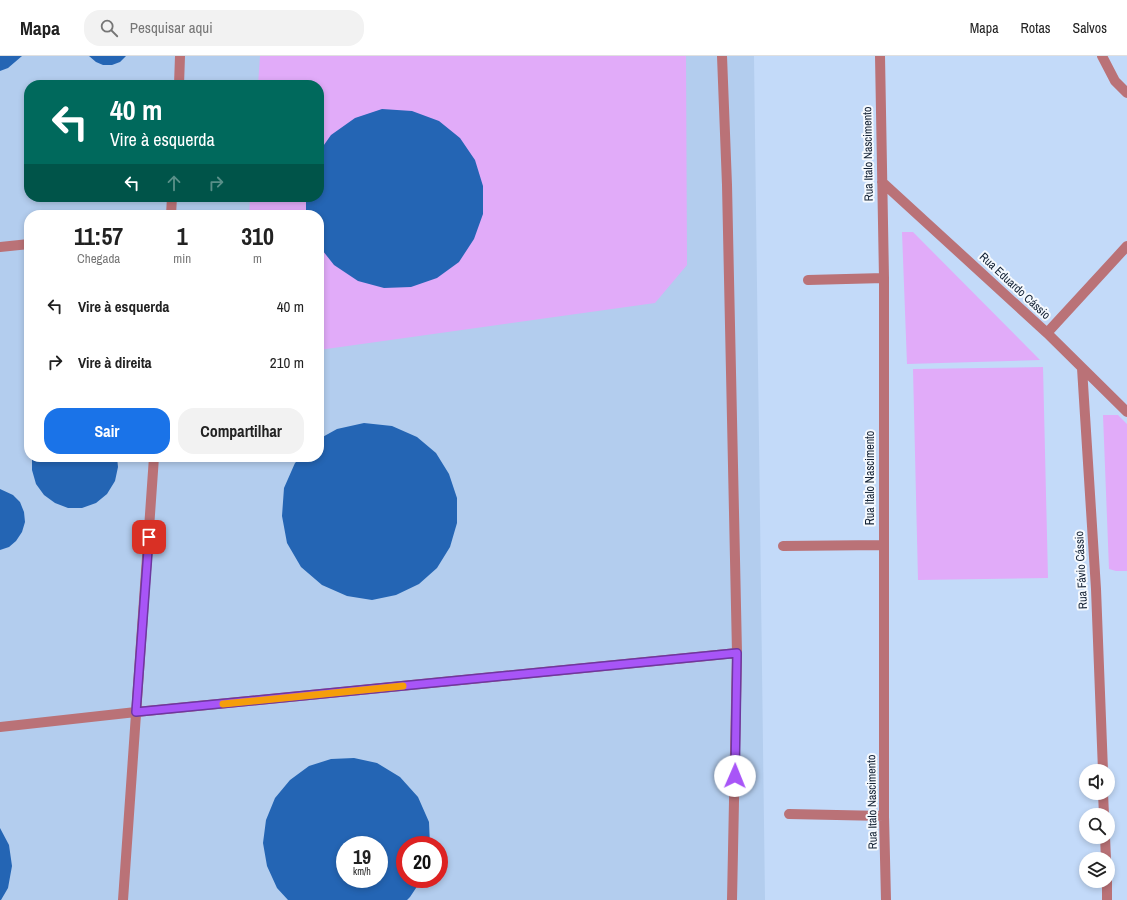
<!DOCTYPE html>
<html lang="pt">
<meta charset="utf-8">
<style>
:root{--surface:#fff;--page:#f2f2f2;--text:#222;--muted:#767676;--line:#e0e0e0;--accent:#1a73e8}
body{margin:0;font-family:"Archivo Narrow",sans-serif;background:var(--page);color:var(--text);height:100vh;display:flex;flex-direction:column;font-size:15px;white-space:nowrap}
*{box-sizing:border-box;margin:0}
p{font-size:13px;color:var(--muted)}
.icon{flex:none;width:22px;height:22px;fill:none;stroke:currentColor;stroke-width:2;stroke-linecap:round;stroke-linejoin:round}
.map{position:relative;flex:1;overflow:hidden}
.sheet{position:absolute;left:24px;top:154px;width:300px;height:252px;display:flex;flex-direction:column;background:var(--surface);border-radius:16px;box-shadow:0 2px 6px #0003}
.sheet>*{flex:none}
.top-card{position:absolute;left:24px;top:24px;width:300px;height:122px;border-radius:16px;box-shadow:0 2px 6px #0003;background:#00695c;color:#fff;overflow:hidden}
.buttons{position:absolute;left:1079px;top:708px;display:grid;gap:8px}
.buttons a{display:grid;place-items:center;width:36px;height:36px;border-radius:50%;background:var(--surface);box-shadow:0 2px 6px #0003;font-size:20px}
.speed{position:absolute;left:336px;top:780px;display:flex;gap:8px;font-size:20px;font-weight:700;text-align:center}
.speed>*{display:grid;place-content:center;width:52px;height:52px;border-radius:50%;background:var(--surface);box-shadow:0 2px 6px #0003;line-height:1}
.speed small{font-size:10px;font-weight:400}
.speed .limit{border:6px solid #d22;background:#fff;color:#111}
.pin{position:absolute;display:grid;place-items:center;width:34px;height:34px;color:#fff;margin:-17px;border-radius:8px;box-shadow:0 2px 6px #0006}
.me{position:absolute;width:44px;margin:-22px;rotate:1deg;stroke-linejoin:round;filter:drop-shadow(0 0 3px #0008)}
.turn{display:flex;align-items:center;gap:14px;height:84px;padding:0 20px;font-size:18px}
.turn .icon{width:52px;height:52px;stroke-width:2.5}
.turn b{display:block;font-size:28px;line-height:34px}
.lanes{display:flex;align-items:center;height:38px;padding:0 20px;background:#0003;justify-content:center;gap:20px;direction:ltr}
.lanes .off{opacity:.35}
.eta{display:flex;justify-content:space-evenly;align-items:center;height:68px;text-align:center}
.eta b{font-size:24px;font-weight:700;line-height:28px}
.cta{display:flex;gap:8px;margin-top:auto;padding:8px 20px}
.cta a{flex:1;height:46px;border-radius:16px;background:var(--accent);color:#fff;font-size:16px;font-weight:700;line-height:46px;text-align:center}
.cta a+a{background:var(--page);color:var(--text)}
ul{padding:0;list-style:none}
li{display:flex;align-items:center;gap:12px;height:56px;padding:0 20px}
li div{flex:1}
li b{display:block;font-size:15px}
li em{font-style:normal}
header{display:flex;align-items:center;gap:24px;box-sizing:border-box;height:56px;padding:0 20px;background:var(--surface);border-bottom:1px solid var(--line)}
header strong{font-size:19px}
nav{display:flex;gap:22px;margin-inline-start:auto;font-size:14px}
.search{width:280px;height:36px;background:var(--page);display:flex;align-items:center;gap:10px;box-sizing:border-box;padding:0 14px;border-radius:16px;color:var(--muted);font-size:15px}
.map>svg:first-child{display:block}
.built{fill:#b3cdee;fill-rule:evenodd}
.green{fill:#e1abf9}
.building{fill:#2465b4;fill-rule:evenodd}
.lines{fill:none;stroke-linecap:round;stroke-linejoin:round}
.lane{stroke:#ba7277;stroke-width:10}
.street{stroke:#ba7277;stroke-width:10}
.route-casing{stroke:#6d37a1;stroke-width:10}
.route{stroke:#a855f7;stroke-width:7}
.slow{stroke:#f59e0b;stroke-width:7}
.labels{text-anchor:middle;stroke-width:4;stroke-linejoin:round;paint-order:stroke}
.street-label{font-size:12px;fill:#132134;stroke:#f5f9fe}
</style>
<header>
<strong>Mapa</strong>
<div class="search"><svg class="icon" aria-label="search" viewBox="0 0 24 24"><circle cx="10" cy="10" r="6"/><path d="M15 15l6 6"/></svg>Pesquisar aqui</div>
<nav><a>Mapa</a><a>Rotas</a><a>Salvos</a></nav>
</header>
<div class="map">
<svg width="1127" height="844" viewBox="0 0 1127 844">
<rect width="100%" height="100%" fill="#c3daf9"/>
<path class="built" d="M0,0H754L765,844H0ZM29,29H319V141H29ZM29,159H319V401H29ZM345,789H379V823H345ZM405,789H439V823H405Z"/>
<path class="green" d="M260,0H686L687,209L655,247L319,294V159H249L250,141H319V29H258Z
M902,176H913L1040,304L907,308Z
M1043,311L1048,522L918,524L913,313Z
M1103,359H1118L1127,368V515H1116L1109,513Z"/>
<path class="building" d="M0,0H22L8,12L0,15Z
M89,0H126L120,6L112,9H103L96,6Z
M382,53L412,55L439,65L460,82L475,104L483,130V158L474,183L459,206L437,222L411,231L384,232L358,225L334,209L319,190V159H306V141H319V96L331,79L355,62Z
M364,367L392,370L417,381L436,397L449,418L457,442V467L450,491L437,512L419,528L396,539L372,544L347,540L322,529L301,511L287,487L282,460L284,432L295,407L301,401H319V383L337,373Z
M32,401H117L118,411L115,425L107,438L96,447L82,452H68L55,447L44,439L36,428L32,414Z
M0,433L13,439L20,446L24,456L25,466L22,476L16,485L9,491L0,494Z
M354,702L377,707L400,721L418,741L429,766L430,789H405V823H422L410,841L407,844H288L277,832L267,810L263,787L266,764L275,742L290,724L309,710L331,703ZM345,789H379V823H345Z
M0,772L9,789L12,810L8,832L1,844H0Z"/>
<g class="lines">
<path class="lane" d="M722,0L727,129L737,597L732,844
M179,29L180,0
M171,159L172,141
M0,191L29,188
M0,671L136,656L737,597
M123,844L154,401"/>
<path class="street" d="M880,0L884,222V760L886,844
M1102,0L1115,25L1127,37
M882,126L1047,277L1127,356
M808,224L884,222
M1047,277L1127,190
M1082,312L1096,533L1103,715
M783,490L883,489
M1103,737L1104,759
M789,758L884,760
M1105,781L1106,803
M1107,825V844"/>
</g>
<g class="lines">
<defs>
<path id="route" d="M149,481L136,656L737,597L735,720"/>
</defs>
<use href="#route" class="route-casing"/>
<use href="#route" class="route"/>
<path class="slow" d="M223,648L403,630"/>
</g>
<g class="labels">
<g class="street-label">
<text transform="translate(868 98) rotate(-91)" y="4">Rua Italo Nascimento</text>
<text transform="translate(1015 230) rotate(43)" y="4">Rua Eduardo Cássio</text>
<text transform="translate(870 422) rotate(-90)" y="4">Rua Italo Nascimento</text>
<text transform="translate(1081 514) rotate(-93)" y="4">Rua Fávio Cássio</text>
<text transform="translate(872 746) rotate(-91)" y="4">Rua Italo Nascimento</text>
</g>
</g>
</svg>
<div class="buttons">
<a><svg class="icon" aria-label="sound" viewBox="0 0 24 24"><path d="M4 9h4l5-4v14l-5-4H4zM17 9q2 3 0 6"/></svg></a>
<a><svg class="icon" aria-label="search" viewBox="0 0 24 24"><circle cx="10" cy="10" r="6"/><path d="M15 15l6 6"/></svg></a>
<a><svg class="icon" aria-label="layers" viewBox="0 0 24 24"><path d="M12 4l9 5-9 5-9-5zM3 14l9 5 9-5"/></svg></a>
</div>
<div class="speed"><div>19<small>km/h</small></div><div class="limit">20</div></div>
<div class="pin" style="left:149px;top:481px;background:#d93025"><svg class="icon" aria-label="arrive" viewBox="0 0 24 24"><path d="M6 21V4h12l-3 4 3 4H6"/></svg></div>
<svg class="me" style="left:735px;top:720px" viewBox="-20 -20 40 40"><circle r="19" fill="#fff"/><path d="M0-13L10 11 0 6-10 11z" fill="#a855f7"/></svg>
<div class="top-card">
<div class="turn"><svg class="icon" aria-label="left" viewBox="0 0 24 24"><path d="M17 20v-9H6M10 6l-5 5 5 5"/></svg><div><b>40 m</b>Vire à esquerda</div></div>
<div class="lanes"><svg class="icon" aria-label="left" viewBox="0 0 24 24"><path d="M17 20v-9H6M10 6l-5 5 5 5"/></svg><svg class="icon off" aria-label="ahead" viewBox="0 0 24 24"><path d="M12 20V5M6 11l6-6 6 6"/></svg><svg class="icon off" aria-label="right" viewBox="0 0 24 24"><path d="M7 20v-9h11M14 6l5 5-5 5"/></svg></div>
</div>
<section class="sheet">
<div class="eta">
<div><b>11:57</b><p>Chegada</p></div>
<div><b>1</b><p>min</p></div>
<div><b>310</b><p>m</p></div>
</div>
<ul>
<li><svg class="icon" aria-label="left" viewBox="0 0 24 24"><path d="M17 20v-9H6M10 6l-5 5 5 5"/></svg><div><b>Vire à esquerda</b></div><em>40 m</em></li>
<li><svg class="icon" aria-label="right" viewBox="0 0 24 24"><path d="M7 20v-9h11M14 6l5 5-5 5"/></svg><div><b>Vire à direita</b></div><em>210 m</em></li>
</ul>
<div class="cta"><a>Sair</a><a>Compartilhar</a></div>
</section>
</div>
